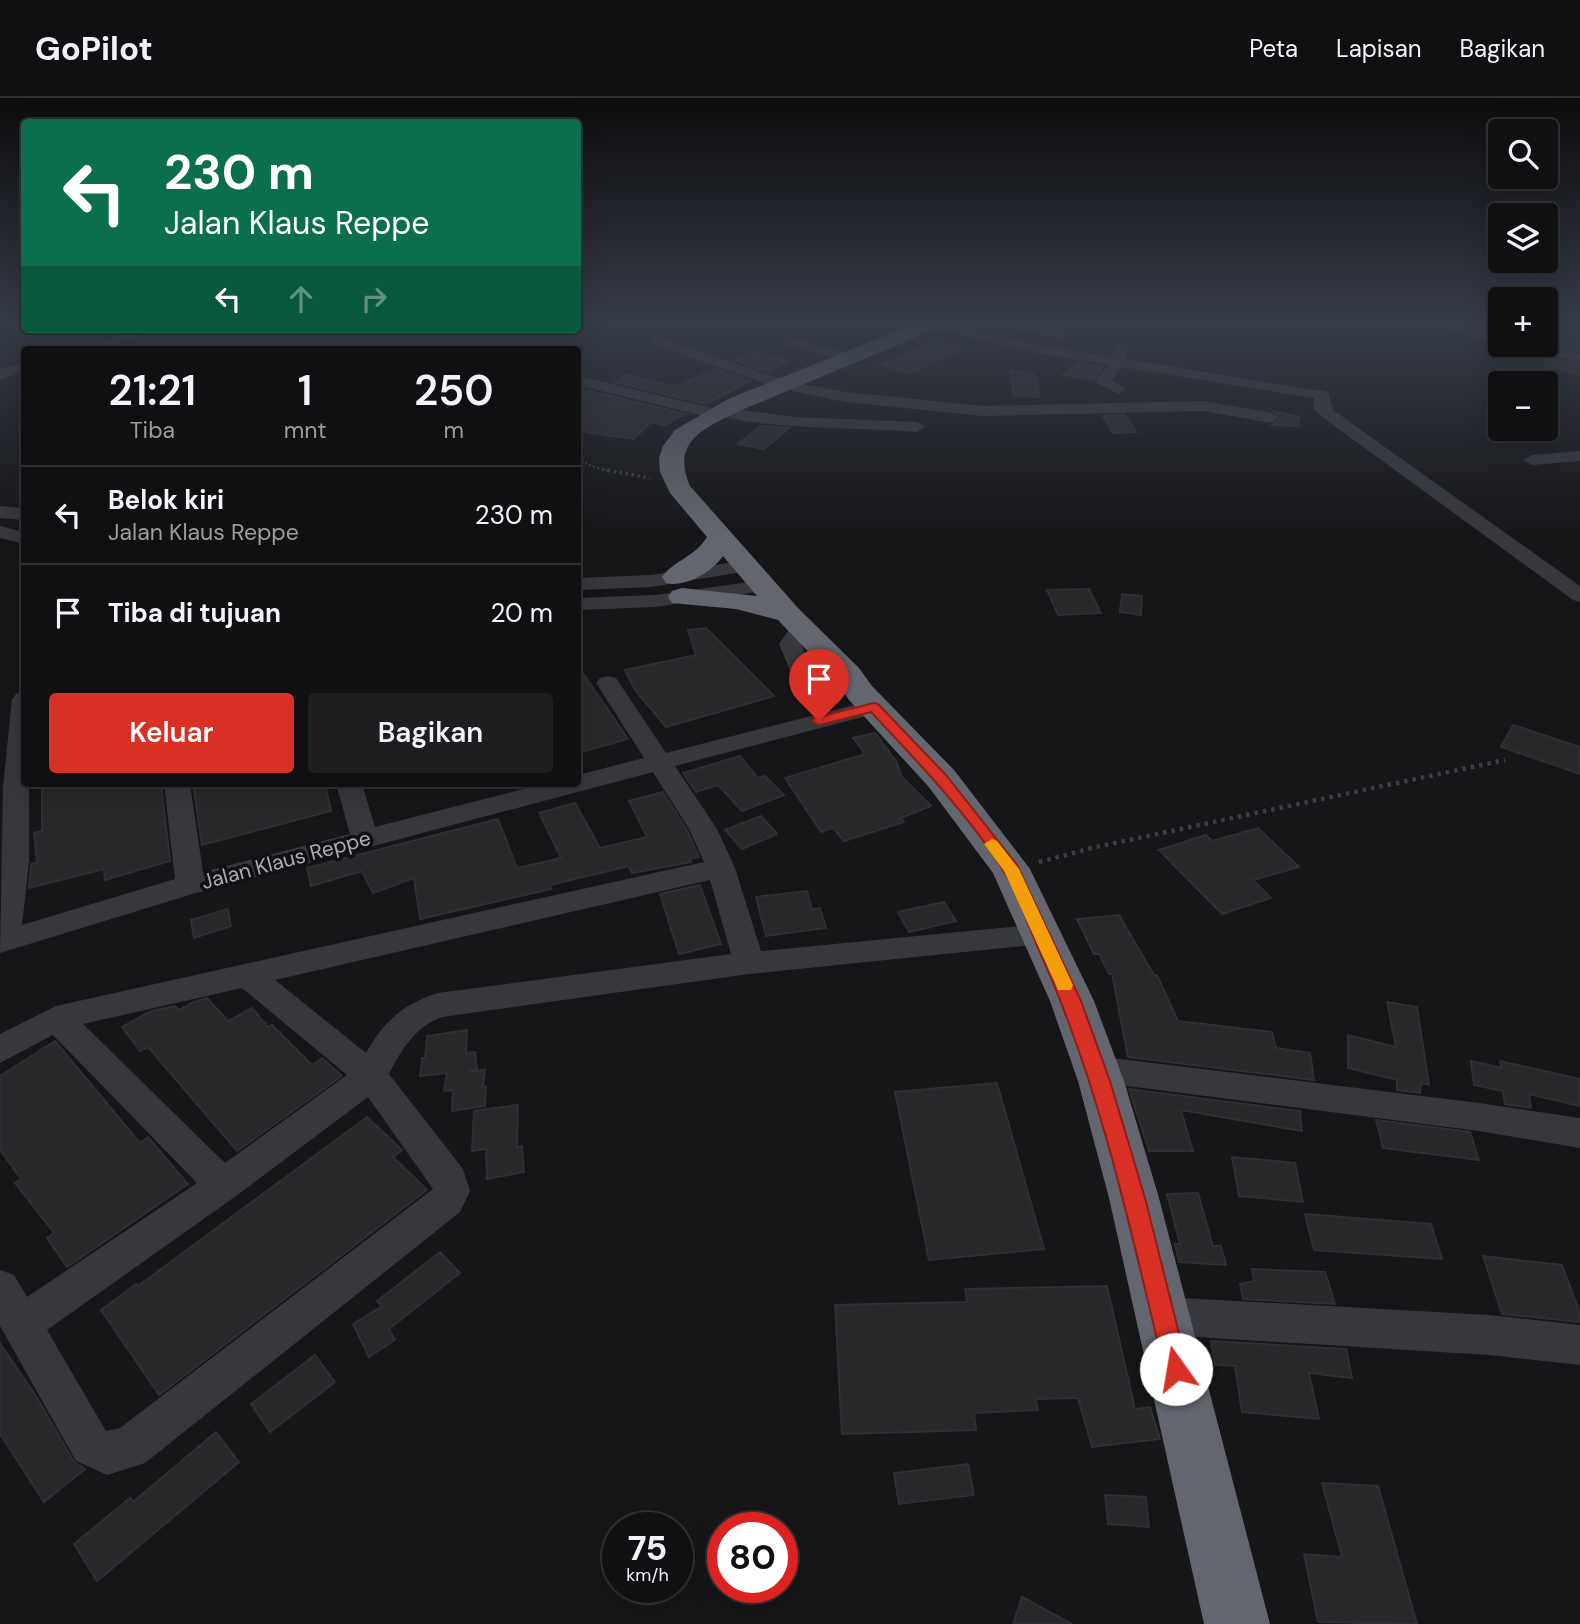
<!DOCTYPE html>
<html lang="id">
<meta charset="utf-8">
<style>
:root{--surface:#101012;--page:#1e1e20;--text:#f1f3f6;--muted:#9c9d9f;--line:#303032;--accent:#d93025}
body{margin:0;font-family:"DM Sans",sans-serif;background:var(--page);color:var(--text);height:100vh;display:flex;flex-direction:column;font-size:26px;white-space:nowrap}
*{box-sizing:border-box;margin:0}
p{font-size:23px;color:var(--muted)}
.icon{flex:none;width:38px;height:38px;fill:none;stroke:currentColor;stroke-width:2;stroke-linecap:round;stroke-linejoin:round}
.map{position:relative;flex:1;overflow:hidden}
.drawer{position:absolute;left:21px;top:248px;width:560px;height:441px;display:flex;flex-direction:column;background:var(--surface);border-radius:7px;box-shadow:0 7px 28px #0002,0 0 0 2px var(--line)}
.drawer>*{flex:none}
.guide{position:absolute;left:21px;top:21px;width:560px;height:214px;border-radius:7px;box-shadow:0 7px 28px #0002,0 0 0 2px var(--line);background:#0b6e4f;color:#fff;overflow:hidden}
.buttons{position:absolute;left:1488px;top:21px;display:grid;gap:14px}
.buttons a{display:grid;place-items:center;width:70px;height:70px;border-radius:7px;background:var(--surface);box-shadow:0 7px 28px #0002,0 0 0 2px var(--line);font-size:35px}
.speed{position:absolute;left:602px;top:1414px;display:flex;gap:14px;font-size:35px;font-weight:700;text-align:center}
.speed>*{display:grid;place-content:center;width:91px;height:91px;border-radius:50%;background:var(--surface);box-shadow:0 7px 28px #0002,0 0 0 2px var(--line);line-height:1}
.speed small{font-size:18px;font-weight:400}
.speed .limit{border:10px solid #d22;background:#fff;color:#111}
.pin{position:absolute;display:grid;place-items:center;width:60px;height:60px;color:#fff;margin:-72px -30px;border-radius:50% 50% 50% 0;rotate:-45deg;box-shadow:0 0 7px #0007}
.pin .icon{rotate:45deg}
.me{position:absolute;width:77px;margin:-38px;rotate:347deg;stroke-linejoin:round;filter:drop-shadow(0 0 5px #0008)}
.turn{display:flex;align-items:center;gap:24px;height:147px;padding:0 28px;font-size:32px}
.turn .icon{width:91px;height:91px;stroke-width:2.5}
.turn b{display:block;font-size:49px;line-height:60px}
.lanes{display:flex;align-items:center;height:66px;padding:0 28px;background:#0003;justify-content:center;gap:35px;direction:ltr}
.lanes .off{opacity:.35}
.eta{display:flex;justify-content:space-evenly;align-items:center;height:119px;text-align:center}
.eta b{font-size:42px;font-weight:600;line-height:49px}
.primary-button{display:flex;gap:14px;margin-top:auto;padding:14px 28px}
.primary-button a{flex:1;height:80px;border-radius:7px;background:var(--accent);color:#fff;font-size:28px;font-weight:600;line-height:80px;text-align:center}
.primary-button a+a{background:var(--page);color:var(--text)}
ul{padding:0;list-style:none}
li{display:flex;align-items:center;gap:21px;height:98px;padding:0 28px;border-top:2px solid var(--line)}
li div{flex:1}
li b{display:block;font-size:26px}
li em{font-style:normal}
header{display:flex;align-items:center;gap:42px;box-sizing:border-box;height:98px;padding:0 35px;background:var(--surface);border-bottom:2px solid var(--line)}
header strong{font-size:33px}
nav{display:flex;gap:38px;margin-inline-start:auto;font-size:24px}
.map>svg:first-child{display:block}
.building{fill:#29292c;stroke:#303034;stroke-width:2}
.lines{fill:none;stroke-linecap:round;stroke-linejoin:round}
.path-far2{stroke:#3d3f44;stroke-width:2.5;stroke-dasharray:2 2.5;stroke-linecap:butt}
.path-far1{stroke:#3d3f44;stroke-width:3.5;stroke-dasharray:2.5 3.5;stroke-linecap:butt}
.path{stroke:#3d3f44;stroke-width:4.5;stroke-dasharray:3.5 5;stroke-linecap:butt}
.minor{fill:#37383d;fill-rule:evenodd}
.highway{fill:#63666e;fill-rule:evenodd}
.route{fill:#d93025;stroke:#8d1f18;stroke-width:2}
.slow{fill:#f59e0b}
.labels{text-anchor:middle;stroke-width:7;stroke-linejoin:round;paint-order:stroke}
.street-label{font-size:21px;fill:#a8adb8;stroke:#111113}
</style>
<header>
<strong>GoPilot</strong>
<nav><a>Peta</a><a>Lapisan</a><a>Bagikan</a></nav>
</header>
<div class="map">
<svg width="1580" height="1526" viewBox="0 0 1580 1526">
<rect width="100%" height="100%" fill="#161618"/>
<path class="building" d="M1545,239L1580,243V253L1545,245Z
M933,243L961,251L909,275L881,267Z
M755,254L787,263L767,274L734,262Z
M1545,259L1580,266V277L1545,267Z
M1078,265L1103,269L1094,282L1063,277Z
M715,271L750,283L706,306L614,284L628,277L675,288Z
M1010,272L1035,277L1040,299L1014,298Z
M578,291L594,294L686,316L665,327L651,324L634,341L578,333Z
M1273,313L1299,319L1298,328L1272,327L1281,321Z
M1125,317L1136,334L1113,335L1103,318Z
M761,328L789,330L764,351L738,346Z
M1089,491L1101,515L1058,517L1047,492Z
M1122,496L1142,498L1141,517L1120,514Z
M706,530L774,598L666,629L635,592L625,572L696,557L688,532Z
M578,568L628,641L578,655Z
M1513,627L1580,649V676L1501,649Z
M875,635L896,663L902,679L931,708L901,720L904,724L844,743L833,730L821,734L785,680L865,656L853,640Z
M740,658L758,680L765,678L784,697L742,713L718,687L696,694L683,675Z
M42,686H161L170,763L105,782L104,771L29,790L31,766L37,765L34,735L42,733Z
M193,686H325L331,713L202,747Z
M663,694L687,732L699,759L690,761L691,764L632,775L629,768L550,787L551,791L420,821L414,780L373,795L362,773L311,788L307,770L498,721L517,770L561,760L539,715L575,705L600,750L647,739L629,703Z
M761,718L777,736L742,751L725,732Z
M1258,730L1299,769L1253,782L1271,800L1222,816L1159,752L1206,737L1212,743Z
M700,787L721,846L679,856L660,796Z
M807,793L812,811L820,810L826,830L766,838L756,799Z
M944,804L956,823L909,834L898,814Z
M228,811L231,828L194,840L191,822Z
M1119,817L1154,877H1157L1178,923L1272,934L1276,950L1310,955L1314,982L1128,959L1112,876H1109L1099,856H1094L1077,821Z
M207,900L228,923L252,910L268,929L272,927L312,967L322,960L342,978L237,1053L148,949L140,953L122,929L151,913L175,908L179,912L194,904Z
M1387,904L1417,909L1429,987L1421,985L1420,995L1397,992V982L1348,970V937L1396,949Z
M467,932L466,955L475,954L477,971L467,974L485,972L483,990L486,989L485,1008L452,1013L453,992L444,993L447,975L420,978L422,960H425L427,938Z
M55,943L140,1045L148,1039L188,1086L67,1169L47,1140L54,1135L15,1085L21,1081L0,1052V978Z
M1471,963L1501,970L1500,963L1580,981V1008L1529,996L1531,1010L1505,1006L1503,993L1474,987Z
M997,985L1044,1151L929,1162L895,994Z
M1129,991L1300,1013L1302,1033L1181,1012L1193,1053H1149Z
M518,1007L517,1049L522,1048L524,1074L487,1081L486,1051L472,1053L474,1013Z
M367,1019L402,1052L393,1059L427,1092L159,1297L101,1212L136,1186L138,1188Z
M1376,1022L1470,1034L1479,1062L1383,1050Z
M1232,1059L1295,1065L1303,1104L1239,1098Z
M1198,1095L1213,1148H1221L1226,1167L1179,1164L1175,1146H1180L1167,1096Z
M1305,1116L1431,1126L1442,1161L1314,1152Z
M440,1154L460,1175L389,1231L395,1242L369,1259L353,1226L382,1208L377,1203Z
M1483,1158L1562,1167L1580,1215V1224L1502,1216Z
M1252,1171L1325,1174L1335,1206L1243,1201L1240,1186L1254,1183Z
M1107,1188L1135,1311L1150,1309L1160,1341L1092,1349L1078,1300L1036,1301L1038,1312L974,1315L976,1332L842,1336L835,1207L967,1204L965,1191Z
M1211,1243L1346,1251L1352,1280L1309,1275L1319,1321L1242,1314L1235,1268L1215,1267Z
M0,1245L36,1298L74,1364L85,1371L44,1404L0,1336Z
M315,1257L335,1284L270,1334L251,1306Z
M216,1334L239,1364L97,1483L74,1446L130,1400L133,1404Z
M968,1366L974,1397L899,1406L894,1375Z
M1322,1385L1378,1388L1417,1526L1318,1524L1304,1456L1342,1459Z
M1105,1397L1146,1399L1149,1429L1108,1426Z
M1022,1499L1072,1526H1013Z"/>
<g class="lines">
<path class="path-far2" d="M578,359L591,368L609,373"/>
<path class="path-far1" d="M602,371L650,380"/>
<path class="path" d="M1039,764L1096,749L1505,662"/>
<path class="minor" d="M926,224H942L1037,247L1112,259L1117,247L1122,246L1129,250L1125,261L1328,294L1333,312L1580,488V504L1573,502L1321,318L1314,311V300L1121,269L1112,282L1126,291L1118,296L1095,284L1108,267L1037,255L927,229Z
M992,224H1021L1067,234L1069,237L1062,241L999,228Z
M1419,224H1444L1500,238V246Z
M1545,228L1580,232V240L1545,236Z
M135,231H155L102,252H81Z
M656,238L786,283L846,294L983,308L1204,303L1271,315L1279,320L1271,325L1204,313L983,318L846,304L778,290L651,245L649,242Z
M790,239L853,257L855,260L848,264L785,246V240Z
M1515,247H1540L1580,256V264L1517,250Z
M24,265V274L0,281V271Z
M578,278L715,311L721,309L794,319L917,324L925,329L917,334C852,329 786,332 722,319L716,321L578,287Z
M1580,353V363L1532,367L1523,362L1532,357Z
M0,408L24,410V422L0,420Z
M0,428L24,434V446L0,440Z
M747,462L754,464L757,468L754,472L651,489L578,492V480L651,477Z
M764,482L771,484L774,488L771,492L655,509L578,512V500L655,497Z
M802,523L810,525L813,530L801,546L828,606L824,611H808L804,606L779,546L794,525Z
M608,578L616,580L666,655L874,602L882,604L886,609L882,614L675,668L717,731L735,770L761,853L1041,826L1052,829L1056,837L1052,845L749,876L442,919C415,929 402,951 389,976L463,1071L470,1093L460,1114L145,1365L107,1377L76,1363L0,1228V1172L14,1177L27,1199L197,1085L53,937L0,965V936L56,908L704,764L689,731L653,674L196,795L0,855L3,689L12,601L16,596L24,594V686H29V764L22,827L175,781L164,686H190L203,774L350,736L336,686H362L375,729L543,686H578V677L644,660L596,585L600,580ZM710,782L731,856L438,895C403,906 384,923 366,955L275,882ZM242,890L347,977L225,1065L83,926ZM368,999L433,1091L120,1330L106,1333L47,1232L236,1098Z
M1096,958L1479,1005L1580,1020V1050L1479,1033L1096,984L1084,980L1079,971L1084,962Z
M1164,1199L1489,1217L1580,1227V1267L1489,1257L1164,1237L1150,1232L1144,1218L1150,1204Z"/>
<path class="highway" d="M919,224H945L943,228L744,311C709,328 669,341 690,388L798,510L859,570L872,588L954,672L1030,771L1094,903L1124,983L1159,1100L1270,1526H1204L1109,1100L1078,983L1050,903L993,775L928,688L849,602L836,583L778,522L736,511L672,505L668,499L672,493L682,490L757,498L723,458C712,474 685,490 666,485L662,479C674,462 695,459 707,439L670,395L660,374L659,360L663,348L675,332L728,301Z"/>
</g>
<linearGradient id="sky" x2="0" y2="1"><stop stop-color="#0c0c0d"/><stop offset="0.51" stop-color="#363c48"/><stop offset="1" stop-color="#363c48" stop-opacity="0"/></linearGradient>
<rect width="1580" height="438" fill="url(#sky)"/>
<path class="route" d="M874,605L878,606L946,677L1017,767L1081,903L1110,983L1145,1100L1188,1271L1184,1279L1176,1283L1167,1279L1164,1271C1130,1128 1099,984 1038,850C1027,824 1018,796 1003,772C968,716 916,662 871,614L819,627L812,623L814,620Z"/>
<path class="slow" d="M992,741L997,743L1019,771L1073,887L1071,892H1058L1056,887L1004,773L984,746Z"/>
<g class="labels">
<g class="street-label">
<text transform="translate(286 762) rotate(-15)" y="7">Jalan Klaus Reppe</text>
</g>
</g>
</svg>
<div class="buttons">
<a><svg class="icon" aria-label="search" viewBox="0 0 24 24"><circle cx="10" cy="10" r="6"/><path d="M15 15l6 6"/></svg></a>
<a><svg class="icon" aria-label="layers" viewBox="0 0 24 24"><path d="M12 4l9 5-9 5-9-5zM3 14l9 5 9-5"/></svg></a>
<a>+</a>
<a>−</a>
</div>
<div class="speed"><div>75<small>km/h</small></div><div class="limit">80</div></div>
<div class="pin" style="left:819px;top:623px;background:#d93025"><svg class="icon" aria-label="arrive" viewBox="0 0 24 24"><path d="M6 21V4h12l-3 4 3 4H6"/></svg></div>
<svg class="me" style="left:1176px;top:1271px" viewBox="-20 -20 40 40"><circle r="19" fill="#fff"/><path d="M0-13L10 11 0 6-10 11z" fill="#d93025"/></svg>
<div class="guide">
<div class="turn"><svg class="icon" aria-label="left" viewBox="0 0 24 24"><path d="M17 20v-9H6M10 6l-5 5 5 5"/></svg><div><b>230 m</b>Jalan Klaus Reppe</div></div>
<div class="lanes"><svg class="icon" aria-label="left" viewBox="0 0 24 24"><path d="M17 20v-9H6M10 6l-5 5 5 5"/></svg><svg class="icon off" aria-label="ahead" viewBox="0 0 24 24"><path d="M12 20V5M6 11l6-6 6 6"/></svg><svg class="icon off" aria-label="right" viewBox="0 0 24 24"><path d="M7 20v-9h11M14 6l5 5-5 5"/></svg></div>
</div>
<section class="drawer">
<div class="eta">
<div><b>21:21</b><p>Tiba</p></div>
<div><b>1</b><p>mnt</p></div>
<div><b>250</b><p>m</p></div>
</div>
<ul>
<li><svg class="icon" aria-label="left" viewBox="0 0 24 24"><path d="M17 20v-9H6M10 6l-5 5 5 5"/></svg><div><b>Belok kiri</b><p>Jalan Klaus Reppe</p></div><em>230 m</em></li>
<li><svg class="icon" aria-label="arrive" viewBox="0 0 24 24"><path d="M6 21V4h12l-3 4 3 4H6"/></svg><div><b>Tiba di tujuan</b></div><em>20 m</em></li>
</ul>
<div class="primary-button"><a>Keluar</a><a>Bagikan</a></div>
</section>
</div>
